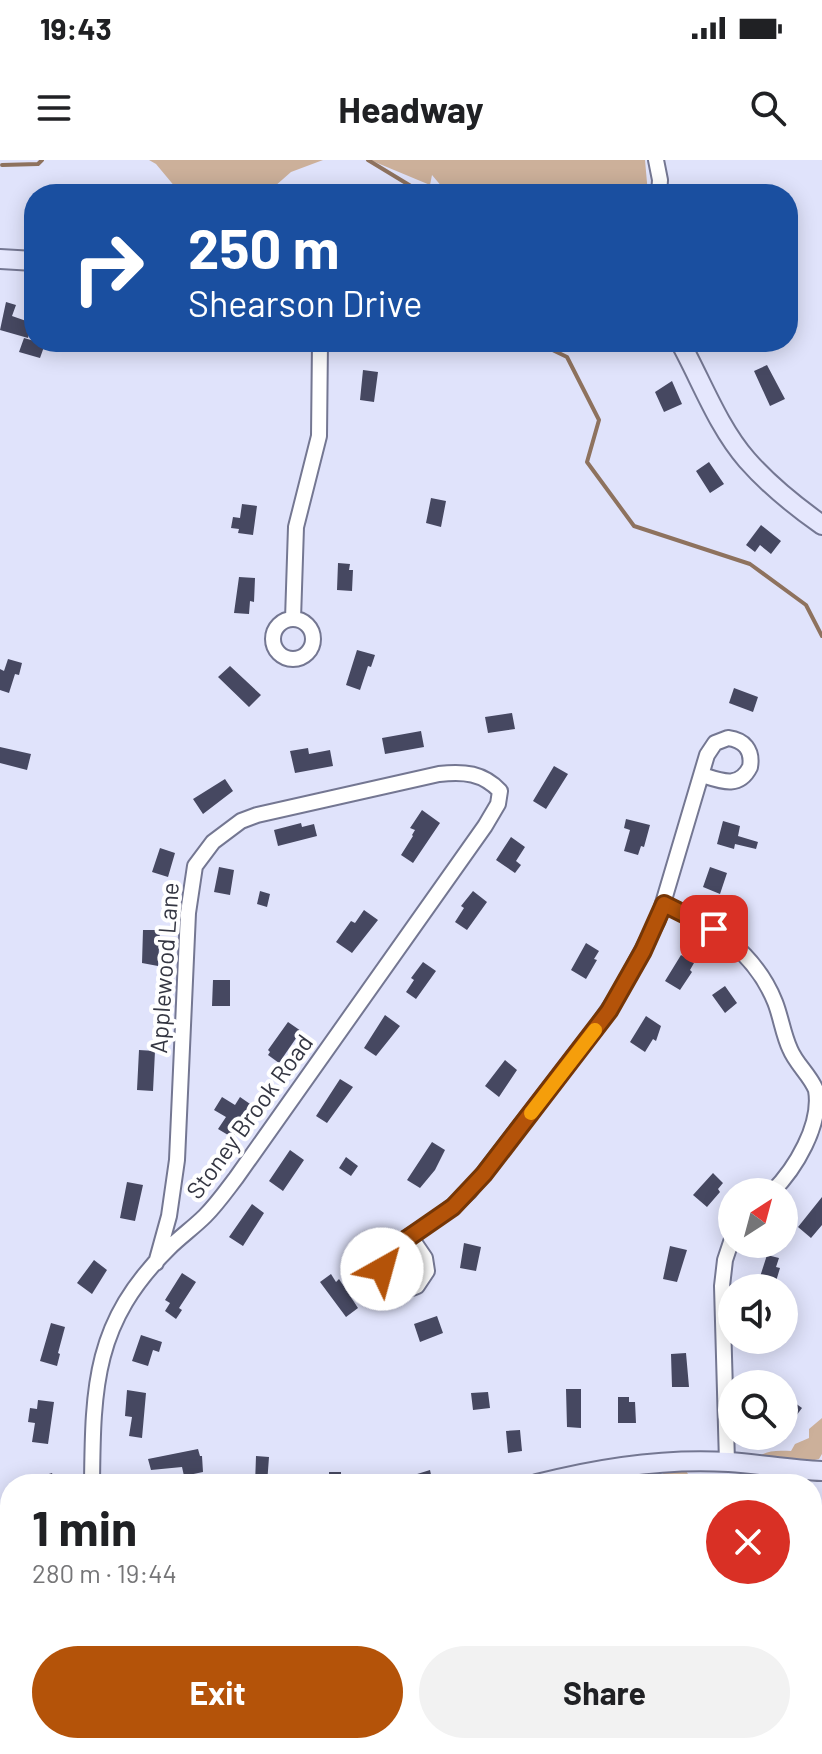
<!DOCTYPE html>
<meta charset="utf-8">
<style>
:root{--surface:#fff;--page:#f2f2f2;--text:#202124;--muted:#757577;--accent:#b45309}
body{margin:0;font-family:Barlow,sans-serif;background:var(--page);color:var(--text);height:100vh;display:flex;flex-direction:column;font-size:30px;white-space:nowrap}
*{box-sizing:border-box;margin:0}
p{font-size:26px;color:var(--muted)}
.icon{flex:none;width:44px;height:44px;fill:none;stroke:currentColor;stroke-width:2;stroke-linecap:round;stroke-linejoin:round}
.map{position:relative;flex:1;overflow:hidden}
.side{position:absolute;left:0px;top:1314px;width:822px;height:280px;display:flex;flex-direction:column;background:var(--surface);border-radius:32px 32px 0 0;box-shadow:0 4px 20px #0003}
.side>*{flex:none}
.guide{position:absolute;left:24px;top:24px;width:774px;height:168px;border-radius:32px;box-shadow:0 4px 20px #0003;background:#1a4fa0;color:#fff;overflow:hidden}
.needle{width:52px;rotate:36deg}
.tools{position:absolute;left:718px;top:1018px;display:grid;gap:16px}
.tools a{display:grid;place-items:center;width:80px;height:80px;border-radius:50%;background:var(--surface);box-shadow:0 4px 20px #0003;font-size:40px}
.pin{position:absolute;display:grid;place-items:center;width:68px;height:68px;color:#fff;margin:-34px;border-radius:16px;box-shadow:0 4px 12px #0006}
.me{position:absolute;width:88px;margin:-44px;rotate:38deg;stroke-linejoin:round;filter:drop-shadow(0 0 6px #0008)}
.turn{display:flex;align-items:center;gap:28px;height:168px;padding:0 32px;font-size:36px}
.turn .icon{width:104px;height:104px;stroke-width:2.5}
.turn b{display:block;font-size:56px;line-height:68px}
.round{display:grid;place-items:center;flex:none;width:84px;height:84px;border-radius:42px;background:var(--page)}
.summary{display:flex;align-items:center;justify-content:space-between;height:136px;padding:0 32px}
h1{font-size:48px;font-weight:700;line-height:60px}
.action{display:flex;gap:16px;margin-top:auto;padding:16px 32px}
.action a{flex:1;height:92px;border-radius:48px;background:var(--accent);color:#fff;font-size:32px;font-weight:700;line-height:92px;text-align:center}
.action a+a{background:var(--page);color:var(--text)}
.status{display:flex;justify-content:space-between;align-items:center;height:56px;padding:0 40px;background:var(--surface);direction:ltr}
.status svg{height:22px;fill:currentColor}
header{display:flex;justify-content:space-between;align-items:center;height:104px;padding:0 32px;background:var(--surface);font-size:36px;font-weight:700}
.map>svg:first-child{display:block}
.green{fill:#ccb09a}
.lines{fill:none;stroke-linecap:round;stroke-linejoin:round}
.stream{stroke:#8e725e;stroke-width:4}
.building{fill:#464861}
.street-casing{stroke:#747792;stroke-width:18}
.secondary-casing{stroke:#747792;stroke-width:22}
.street{stroke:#fff;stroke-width:14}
.secondary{stroke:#e5e7fd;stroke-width:18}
.route-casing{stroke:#753606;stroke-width:20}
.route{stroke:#b45309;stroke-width:14}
.slow{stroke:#f59e0b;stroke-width:14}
.labels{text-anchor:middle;stroke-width:8;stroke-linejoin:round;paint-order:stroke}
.street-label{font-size:24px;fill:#343642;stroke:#fff}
</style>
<div class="status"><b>19:43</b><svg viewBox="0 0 49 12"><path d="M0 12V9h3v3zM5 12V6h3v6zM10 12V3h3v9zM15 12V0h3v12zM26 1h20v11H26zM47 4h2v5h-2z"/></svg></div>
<header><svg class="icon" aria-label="menu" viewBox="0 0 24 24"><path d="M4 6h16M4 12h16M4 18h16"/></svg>Headway<svg class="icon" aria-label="search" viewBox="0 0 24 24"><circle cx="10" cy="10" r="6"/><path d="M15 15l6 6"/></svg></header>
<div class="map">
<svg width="822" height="1594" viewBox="0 0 822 1594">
<rect width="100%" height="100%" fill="#e0e3fb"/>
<path class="green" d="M149,0H323L291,12L266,34H181L156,4Z
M370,0H645L648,34H448L432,15L430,25Z
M822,1258V1294L819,1299L805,1302L789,1324H743C742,1315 746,1315 750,1307C760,1290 773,1290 791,1291L795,1284L809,1278V1269Z
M655,1309L660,1318L665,1311H686L694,1323L625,1324L630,1314Z
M10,1436V1584H74L76,1594H0V1439Z
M822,1510V1594H647L644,1589L635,1586V1584H812V1515Z"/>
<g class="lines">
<path class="stream" d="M368,0L424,34
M2,5L38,4L42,0
M536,182L567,197L599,260L587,302L634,366L750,404L806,445L822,476"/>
</g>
<path class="building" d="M6,142L16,145L12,156L32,163L28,178L0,170Z
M24,178L45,184L40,198L19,192Z
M767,205L785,239L770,246L754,211Z
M363,210L378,212L374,242L360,240Z
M672,221L682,244L664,252L655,232Z
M709,302L724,324L710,333L696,311Z
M431,338L446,341L441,367L426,363Z
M242,344L257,346L253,375L238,373L239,369L231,368L233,357L240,358Z
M761,365L781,381L771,394L760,385L755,392L746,385Z
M338,403L350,404L349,410H353L352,431L337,430Z
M239,417L255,418L254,442L250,441L249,454L234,453Z
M357,490L375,495L371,507L368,506L360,530L346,525Z
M8,499L22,503L19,515L15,514L9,533L0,530V509L4,511Z
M230,506L261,535L249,547L218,517Z
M734,528L758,537L753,552L729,543Z
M512,553L515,569L488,573L485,557Z
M421,571L424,587L385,594L382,578Z
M0,587L31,594L27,610L0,603Z
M308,588L309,594L330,590L333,606L295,613L290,591Z
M554,606L568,614L546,649L533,641Z
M225,619L233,631L203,654L193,639Z
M422,650L440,663L413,703L401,695L413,676L412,675L415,670L410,668Z
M626,659L650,665L644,687L641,686L638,695L624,691L630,670L624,668Z
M723,661L740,666L738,676L758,682L756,689L735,684L734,689L717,684Z
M301,663L302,667L314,664L317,676L278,686L274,670Z
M511,677L525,687L516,701L521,705L515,713L496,700Z
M160,688L175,693L168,717L152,712Z
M219,707L234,710L230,735L214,732Z
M710,707L727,713L720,734L703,727Z
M260,731L270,734L267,747L257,744Z
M473,731L487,742L467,770L455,762L464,748L461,746Z
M364,750L378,760L352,793L336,782L351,761L355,763Z
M143,770H160L158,806L142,803Z
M586,783L599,791L594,799L597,800L586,819L571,810Z
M681,795L694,803L690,810L692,812L680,830L665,821Z
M423,802L436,811L416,839L406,832L414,820L411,818Z
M213,820H230V846H212Z
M725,826L737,843L725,853L712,835Z
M385,855L400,866L376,896L364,888Z
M646,856L661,866L656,881L653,879L645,892L630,882Z
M288,862L301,871L279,903L268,895L270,892L268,890Z
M139,890L155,891L153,931L137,930Z
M505,900L517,910L499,937L485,926Z
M340,919L353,927L327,963L316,956Z
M222,937L235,945L240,937L253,946L233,978L218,969L226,957L214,950Z
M432,982L445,990L435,1010L420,1028L407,1020Z
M290,990L304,1000L283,1031L269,1021Z
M346,997L358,1006L351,1016L339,1008Z
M713,1013L723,1023L718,1029L720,1032L707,1047L693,1035Z
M127,1022L143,1025L135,1061L120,1058Z
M822,1037V1065L811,1078L798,1067Z
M252,1044L264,1053L243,1086L229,1077Z
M464,1083L481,1087L476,1111L460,1108Z
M670,1086L687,1090L677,1122L663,1119Z
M767,1095L779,1098L776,1107L780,1108L774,1128L758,1123Z
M94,1100L107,1110L92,1134L77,1123Z
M182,1113L196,1122L179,1148L182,1150L176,1159L165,1151L170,1143L165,1140Z
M331,1114L336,1122L339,1119L358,1148L346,1157L320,1122Z
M437,1156L443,1173L420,1182L414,1164Z
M51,1163L65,1167L58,1193L60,1194L57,1206L40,1201Z
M141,1175L162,1182L159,1192L153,1190L148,1206L132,1201Z
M686,1193L689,1227H672L671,1194Z
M566,1229H581V1268L567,1267Z
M127,1230L146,1233L142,1278L129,1276L132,1257L125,1256Z
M488,1232L490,1248L473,1250L471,1233Z
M618,1237H629V1242H635L636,1263H618Z
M38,1240L54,1242L48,1284L32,1282L35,1263L28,1262L30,1248L37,1249Z
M791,1240L802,1248L784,1272V1249Z
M520,1270L522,1291L508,1293L506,1271Z
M198,1289L200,1296H202L203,1312L184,1316L182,1307L151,1310L148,1299Z
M256,1296L269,1297L267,1324H255Z
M430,1310L433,1324H417L414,1315Z
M329,1312H341V1324H329Z
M52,1313L56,1324H24V1322Z
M822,1362V1383L812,1384V1363Z
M822,1484V1522H819L812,1497V1486Z"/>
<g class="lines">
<defs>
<path id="street" d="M656,0L660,20L659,34
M273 479a20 20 0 1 1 40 0a20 20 0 1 1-40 0Z
M293,459L296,367L319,276L320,182
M664,744C712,764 755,792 775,842C781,857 783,874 790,889C796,904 810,915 816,930C822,965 795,1009 772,1032
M410,1076L425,1098L427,1111L417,1126C408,1130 401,1131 393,1126C381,1119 379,1103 387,1092C394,1085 405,1079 413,1074C433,1061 452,1048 469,1032L597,866L619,834L658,760L707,595L715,583L728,578C744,580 753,590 750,607C739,629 721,621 702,615
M727,1302L722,1126L725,1100L732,1079
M92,1324C93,1225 94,1162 169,1088C180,1077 194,1067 205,1056C217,1044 226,1031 236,1018L485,666L498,644L500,631C483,613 464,611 439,614L257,655L241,661L213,682L195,706L188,753L177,1000L169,1056L156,1103
M228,1584L238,1594
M547,1584L551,1594"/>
<path id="secondary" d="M0,99L34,101
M680,182C701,220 718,267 747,300C769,325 795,346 822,365
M537,1324C599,1308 664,1298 729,1302C760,1304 791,1310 822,1311
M0,1422L10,1419"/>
</defs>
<use href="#street" class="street-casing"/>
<use href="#secondary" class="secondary-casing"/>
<use href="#street" class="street"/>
<use href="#secondary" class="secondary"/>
</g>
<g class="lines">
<defs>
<path id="route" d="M382,1109L388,1092L453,1047L484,1014L609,851L643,791L664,744L714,769"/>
</defs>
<use href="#route" class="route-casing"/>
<use href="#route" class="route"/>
<path class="slow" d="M531,953L595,870"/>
</g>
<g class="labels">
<g class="street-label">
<text transform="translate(165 808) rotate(-86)" y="8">Applewood Lane</text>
<text transform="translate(250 957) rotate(-54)" y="8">Stoney Brook Road</text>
</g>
</g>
</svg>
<div class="tools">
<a><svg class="needle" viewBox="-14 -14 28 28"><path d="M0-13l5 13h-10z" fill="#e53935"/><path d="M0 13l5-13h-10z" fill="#757577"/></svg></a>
<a><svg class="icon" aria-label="sound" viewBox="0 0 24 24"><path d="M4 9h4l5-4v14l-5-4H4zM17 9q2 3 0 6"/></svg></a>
<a><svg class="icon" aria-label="search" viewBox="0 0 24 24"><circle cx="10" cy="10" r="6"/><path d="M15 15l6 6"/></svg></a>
</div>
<div class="pin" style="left:714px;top:769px;background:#d93025"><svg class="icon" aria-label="arrive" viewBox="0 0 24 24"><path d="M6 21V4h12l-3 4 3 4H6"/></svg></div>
<svg class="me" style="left:382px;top:1109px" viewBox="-20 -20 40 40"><circle r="19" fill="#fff"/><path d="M0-13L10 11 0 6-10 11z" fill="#b45309"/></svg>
<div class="guide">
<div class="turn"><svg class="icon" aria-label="right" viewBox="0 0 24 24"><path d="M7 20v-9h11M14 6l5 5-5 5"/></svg><div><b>250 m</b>Shearson Drive</div></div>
</div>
<section class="side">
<div class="summary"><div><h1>1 min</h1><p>280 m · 19:44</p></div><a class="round" style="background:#d93025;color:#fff"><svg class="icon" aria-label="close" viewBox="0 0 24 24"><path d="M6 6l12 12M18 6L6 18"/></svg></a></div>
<div class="action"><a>Exit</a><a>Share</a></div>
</section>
</div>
